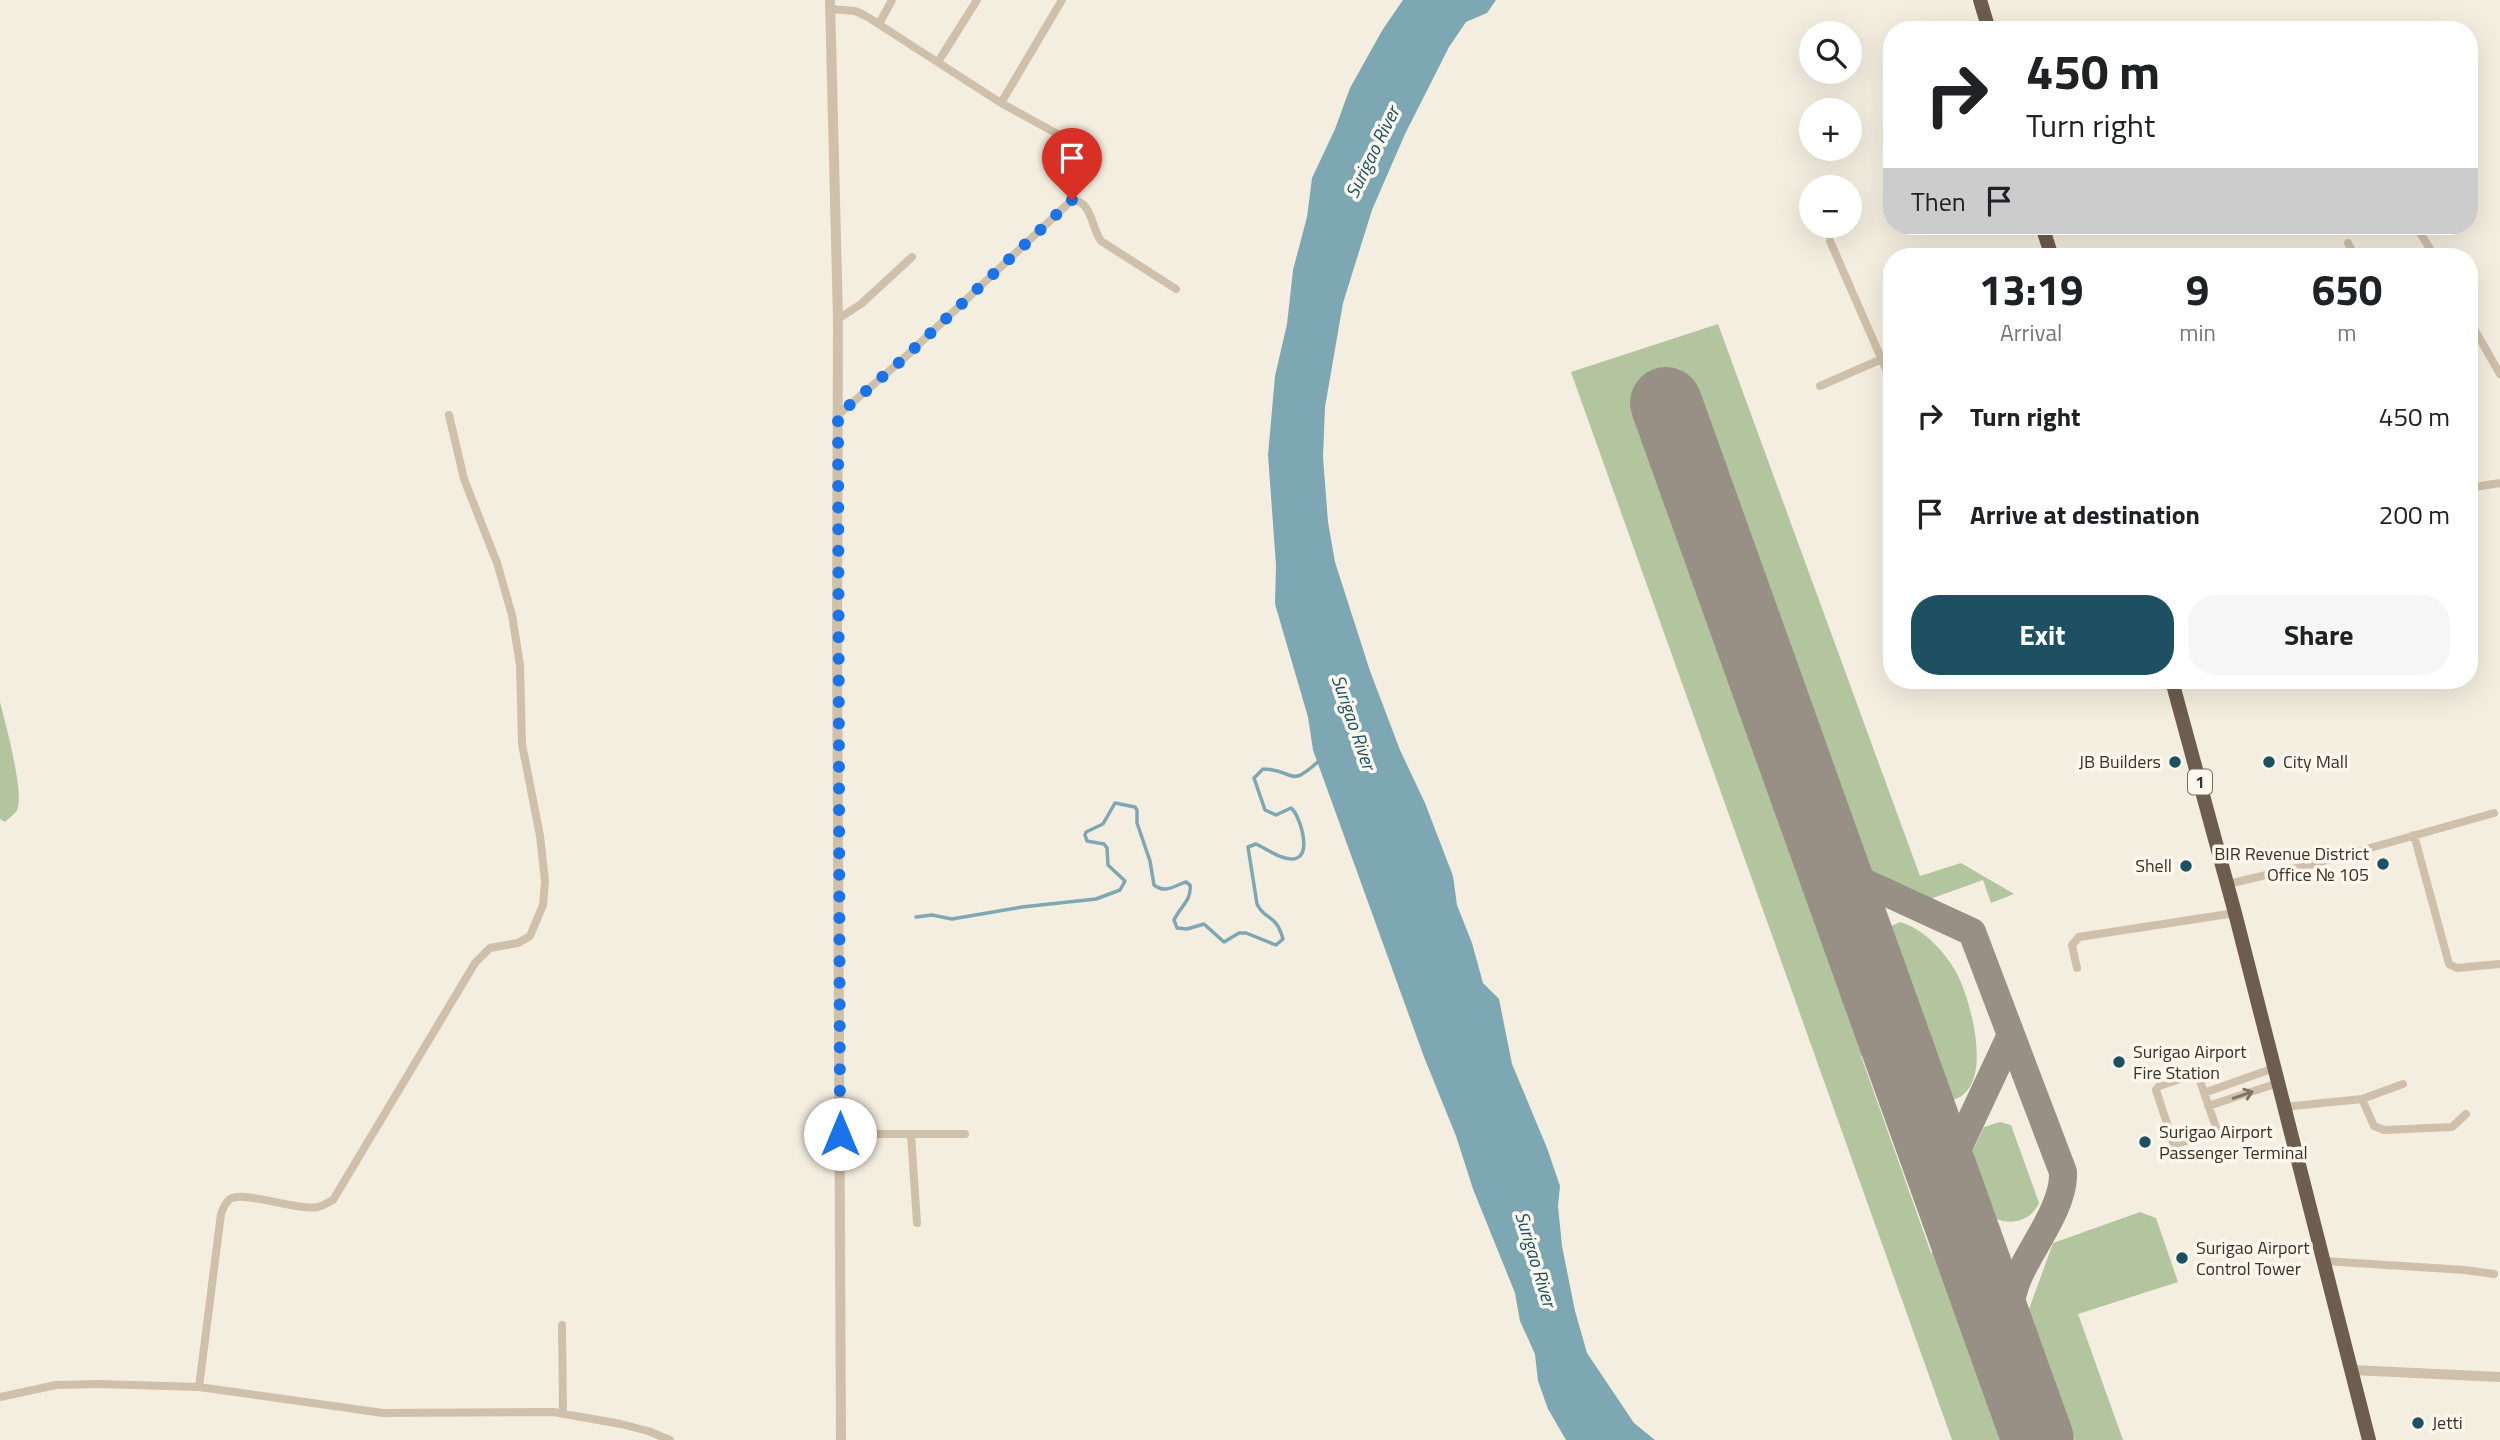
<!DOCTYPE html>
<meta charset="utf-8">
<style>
:root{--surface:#fff;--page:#f6f6f6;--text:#202124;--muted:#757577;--accent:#1d5060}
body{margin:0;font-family:"Titillium Web",sans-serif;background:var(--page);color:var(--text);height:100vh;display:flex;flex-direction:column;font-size:26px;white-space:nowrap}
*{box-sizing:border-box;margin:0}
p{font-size:23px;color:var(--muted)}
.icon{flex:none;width:38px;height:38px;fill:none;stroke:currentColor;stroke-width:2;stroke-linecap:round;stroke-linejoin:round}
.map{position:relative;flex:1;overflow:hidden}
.sheet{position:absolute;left:1883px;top:248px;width:595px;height:441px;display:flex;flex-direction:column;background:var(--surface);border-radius:28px;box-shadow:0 7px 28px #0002}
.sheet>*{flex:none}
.guide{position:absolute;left:1883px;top:21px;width:595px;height:214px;border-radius:28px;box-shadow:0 7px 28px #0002;background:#fff;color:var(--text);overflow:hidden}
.fabs{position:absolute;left:1799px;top:21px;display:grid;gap:14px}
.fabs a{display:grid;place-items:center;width:63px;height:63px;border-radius:50%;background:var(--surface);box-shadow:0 7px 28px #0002;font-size:35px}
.pin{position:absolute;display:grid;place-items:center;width:60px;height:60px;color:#fff;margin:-72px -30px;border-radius:50% 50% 50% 0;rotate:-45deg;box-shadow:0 0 7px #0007}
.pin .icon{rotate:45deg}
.me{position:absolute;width:77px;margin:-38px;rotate:0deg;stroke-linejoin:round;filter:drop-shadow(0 0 5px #0008)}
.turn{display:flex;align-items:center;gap:24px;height:147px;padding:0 28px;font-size:32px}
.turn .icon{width:91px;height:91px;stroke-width:2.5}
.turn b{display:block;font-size:49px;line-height:60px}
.then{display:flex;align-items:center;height:66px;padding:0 28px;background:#0003;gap:14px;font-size:26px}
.eta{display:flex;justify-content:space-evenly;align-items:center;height:119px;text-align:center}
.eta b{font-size:42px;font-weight:700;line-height:49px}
.primary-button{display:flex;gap:14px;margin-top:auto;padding:14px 28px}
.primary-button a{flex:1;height:80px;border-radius:28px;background:var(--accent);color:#fff;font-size:28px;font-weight:700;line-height:80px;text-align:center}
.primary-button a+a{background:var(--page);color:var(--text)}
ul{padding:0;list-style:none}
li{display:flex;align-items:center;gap:21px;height:98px;padding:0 28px}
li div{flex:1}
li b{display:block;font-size:26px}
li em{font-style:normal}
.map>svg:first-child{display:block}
.green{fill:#b2c59e}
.water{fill:#7da8b3}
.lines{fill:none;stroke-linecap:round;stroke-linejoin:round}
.stream{stroke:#7da8b3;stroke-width:3.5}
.taxiway{stroke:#989085;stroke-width:28}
.runway{stroke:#989085;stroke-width:72}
.minor{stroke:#cec0aa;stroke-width:8}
.tertiary{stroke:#cec0aa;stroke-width:10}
.trunk{stroke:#6d5d4e;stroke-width:14}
.oneway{stroke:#7d7264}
.route{stroke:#1a73e8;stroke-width:12;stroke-dasharray:0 21.6}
.poi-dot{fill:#1d5060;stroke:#fbf7ed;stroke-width:2.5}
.labels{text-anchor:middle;stroke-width:7;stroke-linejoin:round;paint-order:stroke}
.shield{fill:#fbf7ed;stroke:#756d64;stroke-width:2}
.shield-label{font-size:16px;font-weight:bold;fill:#3b322a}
.poi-label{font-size:18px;fill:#3b322a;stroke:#fbf7ed;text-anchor:start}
.water-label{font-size:19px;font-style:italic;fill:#1d5060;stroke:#fbf7ed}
</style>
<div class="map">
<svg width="2500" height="1440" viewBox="0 0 2500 1440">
<rect width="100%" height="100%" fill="#f4eee0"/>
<path class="green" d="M1718,324L1920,876L1961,863L2014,894L1991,903L1983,880L1930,899L1859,866L1691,394L1639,413L1868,1053L1861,1056L1931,1253L1943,1249L1989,1379L1980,1383L2000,1440H1952L1571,372Z
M0,702C5,721 25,795 17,810C15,814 9,818 5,822L0,819Z
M1900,922C1924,929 1944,951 1956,972C1971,999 1996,1090 1952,1100L1928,1033L1921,1035L1886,937L1889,927Z
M2000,1122L2011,1125L2039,1203C2031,1221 2011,1226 1994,1218L1971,1154L1984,1127Z
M2140,1212L2156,1218L2178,1282L2078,1314L2123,1440H2075L2046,1357L2036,1361L2029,1342L2037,1339L2028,1312L2053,1243Z"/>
<path class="water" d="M1403,0H1496L1487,13L1466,22L1449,47L1405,134L1372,210L1343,303L1325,407L1323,457L1328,522L1335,562L1370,671L1400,750L1425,803L1453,876L1457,905L1472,943L1483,983L1499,999L1512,1064L1547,1148L1560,1186L1558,1206L1562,1246L1575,1311L1587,1353L1634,1423L1655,1440H1566L1548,1409L1538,1381L1535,1354L1520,1321L1515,1293L1473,1189L1456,1136L1424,1057L1313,750L1308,717L1275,604L1276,565L1268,455L1275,376L1287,324L1293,270L1307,217L1312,178L1335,129L1350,88L1383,29Z"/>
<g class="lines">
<path class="stream" d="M916,917L932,915L952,919L1022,907L1096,899L1120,890L1125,881L1108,865L1107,848L1104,844L1087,841L1085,835L1086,832L1103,824L1115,803L1135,807L1137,810V823L1150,861L1154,885C1166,894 1173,886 1186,882L1190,885C1192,900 1180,907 1174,920L1177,928L1187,929L1204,924L1224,942L1239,933H1246L1276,945L1283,939C1276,913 1265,921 1257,904L1248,847L1256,844C1267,849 1286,863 1297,858C1311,852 1300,815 1291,808L1276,815L1265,810L1254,778L1263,769C1297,770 1287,790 1320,760"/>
<path class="taxiway" d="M1833,868L1972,932L2063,1172C2065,1206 2031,1247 2018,1278C2009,1300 2007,1324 2005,1348
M1944,1178L2011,1035"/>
<path class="runway" d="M1666,403L2038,1440"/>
<path class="minor" d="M830,9L855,11L866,16L1001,103L1096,155
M879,24L892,0
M938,62L977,0
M1001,103L1062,0
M2416,226L2435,257
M1830,241L1892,383
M2348,243L2355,257
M838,319L861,304L912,257
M2469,320L2500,374
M1820,386L1882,359
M838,415L902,360L1072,200C1092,201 1091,227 1101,241L1176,289
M2469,488L2500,483
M2414,835L2449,964L2457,968L2500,964
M2228,884L2317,863L2494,813
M2077,968L2072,945L2079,937L2235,913
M2195,1074L2199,1078L2217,1130L2174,1145L2156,1090L2159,1086Z
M2204,1093L2274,1068
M2362,1099L2374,1126L2384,1130L2452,1127L2466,1114
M2208,1106L2278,1083
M2284,1107L2362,1099L2403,1084
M840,1134H965
M911,1134L917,1223
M2324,1261L2465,1270L2494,1274
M562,1325L563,1414
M199,1387L221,1214C223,1208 225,1203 230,1199C243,1190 297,1211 318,1207C324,1206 328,1202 333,1200L475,963L490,948L518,943L530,936L543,905L545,881L540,836L522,744L520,665L512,615L497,563L464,479L449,415
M0,1397L56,1385L100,1384L199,1387L383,1413L553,1412L621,1424L648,1431L670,1440"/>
<path class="tertiary" d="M830,0L838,319L837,639L841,1440
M2352,1370L2500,1377"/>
<path class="trunk" d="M1980,0L1989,30
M2042,226L2052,257
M2172,681L2235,913L2369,1440"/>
</g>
<defs><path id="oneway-shaft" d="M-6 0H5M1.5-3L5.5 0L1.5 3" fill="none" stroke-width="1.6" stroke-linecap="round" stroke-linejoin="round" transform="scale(1.75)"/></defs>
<use class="oneway" href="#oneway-shaft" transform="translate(2243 1095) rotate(-19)"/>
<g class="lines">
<path class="route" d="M840,1134L838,415L902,360L1072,200"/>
</g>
<g class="poi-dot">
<circle cx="2175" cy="762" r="7"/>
<circle cx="2269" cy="762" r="7"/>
<circle cx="2383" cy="864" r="7"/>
<circle cx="2186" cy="866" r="7"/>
<circle cx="2119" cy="1062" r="7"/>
<circle cx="2145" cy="1142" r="7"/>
<circle cx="2182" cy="1258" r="7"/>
<circle cx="2418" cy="1423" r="7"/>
</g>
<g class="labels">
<rect class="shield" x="2188" y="769.5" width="24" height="25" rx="5"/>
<g class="shield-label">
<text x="2200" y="788">1</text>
</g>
<g class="poi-label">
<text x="2161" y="768" text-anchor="end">JB Builders</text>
<text x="2283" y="768">City Mall</text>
<text x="2369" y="860" text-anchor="end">BIR Revenue District<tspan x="2369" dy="21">Office № 105</tspan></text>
<text x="2172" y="872" text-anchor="end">Shell</text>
<text x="2133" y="1058">Surigao Airport<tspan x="2133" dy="21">Fire Station</tspan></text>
<text x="2159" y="1138">Surigao Airport<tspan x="2159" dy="21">Passenger Terminal</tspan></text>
<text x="2196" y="1254">Surigao Airport<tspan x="2196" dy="21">Control Tower</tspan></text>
<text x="2432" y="1429">Jetti</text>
</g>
<g class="water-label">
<text transform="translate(1372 152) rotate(-64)" y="7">Surigao River</text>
<text transform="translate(1354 722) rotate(71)" y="7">Surigao River</text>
<text transform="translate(1536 1259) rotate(73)" y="7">Surigao River</text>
</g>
</g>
</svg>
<div class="fabs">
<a><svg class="icon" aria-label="search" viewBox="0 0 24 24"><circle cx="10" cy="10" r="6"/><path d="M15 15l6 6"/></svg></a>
<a>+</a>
<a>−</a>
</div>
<div class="pin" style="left:1072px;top:200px;background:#d93025"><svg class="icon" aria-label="arrive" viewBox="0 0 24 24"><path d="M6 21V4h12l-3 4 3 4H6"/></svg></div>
<svg class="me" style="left:840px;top:1134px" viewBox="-20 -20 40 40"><circle r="19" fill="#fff"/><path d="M0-13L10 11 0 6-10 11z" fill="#1a73e8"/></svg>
<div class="guide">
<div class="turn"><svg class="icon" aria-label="right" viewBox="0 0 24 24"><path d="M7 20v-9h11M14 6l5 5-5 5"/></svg><div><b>450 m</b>Turn right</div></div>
<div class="then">Then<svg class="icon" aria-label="arrive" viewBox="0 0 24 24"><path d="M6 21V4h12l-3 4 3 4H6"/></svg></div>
</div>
<section class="sheet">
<div class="eta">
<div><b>13:19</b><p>Arrival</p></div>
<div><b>9</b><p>min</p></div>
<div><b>650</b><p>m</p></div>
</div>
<ul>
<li><svg class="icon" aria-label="right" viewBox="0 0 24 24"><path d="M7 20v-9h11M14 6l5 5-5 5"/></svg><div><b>Turn right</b></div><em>450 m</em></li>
<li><svg class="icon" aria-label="arrive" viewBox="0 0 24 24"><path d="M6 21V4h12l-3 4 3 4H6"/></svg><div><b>Arrive at destination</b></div><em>200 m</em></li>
</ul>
<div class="primary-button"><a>Exit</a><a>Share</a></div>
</section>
</div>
